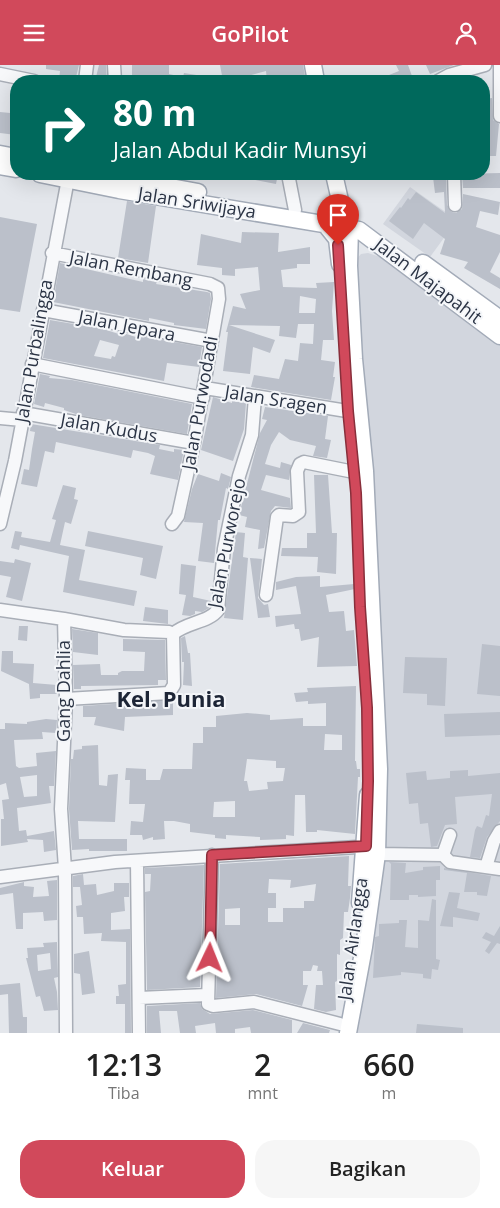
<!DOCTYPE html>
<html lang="id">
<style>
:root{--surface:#fff;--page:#f6f6f6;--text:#222;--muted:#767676;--accent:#d1495b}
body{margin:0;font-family:"Open Sans",sans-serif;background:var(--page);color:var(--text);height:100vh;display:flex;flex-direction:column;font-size:19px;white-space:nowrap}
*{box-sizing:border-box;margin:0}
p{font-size:16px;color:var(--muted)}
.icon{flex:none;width:28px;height:28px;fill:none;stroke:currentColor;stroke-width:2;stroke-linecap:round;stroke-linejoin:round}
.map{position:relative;height:968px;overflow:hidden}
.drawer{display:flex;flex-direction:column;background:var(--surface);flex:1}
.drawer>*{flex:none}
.hud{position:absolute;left:10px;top:10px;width:480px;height:105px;border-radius:20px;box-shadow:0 5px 20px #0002;background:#00695c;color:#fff;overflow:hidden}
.pin{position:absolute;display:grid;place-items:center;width:42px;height:42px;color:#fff;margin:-51px -21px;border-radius:50% 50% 50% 0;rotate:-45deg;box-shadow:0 0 5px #0007}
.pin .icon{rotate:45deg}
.me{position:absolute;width:55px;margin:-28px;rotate:2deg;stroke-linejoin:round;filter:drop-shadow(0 0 4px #0008)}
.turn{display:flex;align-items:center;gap:18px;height:105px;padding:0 20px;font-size:22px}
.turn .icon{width:65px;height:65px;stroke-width:2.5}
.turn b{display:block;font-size:35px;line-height:42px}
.eta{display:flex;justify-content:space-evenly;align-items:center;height:85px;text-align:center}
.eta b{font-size:30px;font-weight:600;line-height:35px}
.primary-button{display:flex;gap:10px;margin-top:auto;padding:10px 20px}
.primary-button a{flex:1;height:58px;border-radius:20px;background:var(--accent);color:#fff;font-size:20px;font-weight:600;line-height:58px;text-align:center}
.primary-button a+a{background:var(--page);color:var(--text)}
header{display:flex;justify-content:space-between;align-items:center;height:65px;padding:0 20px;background:var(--accent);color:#fff;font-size:22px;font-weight:600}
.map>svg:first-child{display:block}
.built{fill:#d2d6de}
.building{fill:#bbc0ca;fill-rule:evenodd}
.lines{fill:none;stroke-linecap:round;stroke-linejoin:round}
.minor-casing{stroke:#a9aeb7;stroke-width:15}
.major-casing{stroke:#a3abb8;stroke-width:19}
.minor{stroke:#f7f8fa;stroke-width:12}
.major{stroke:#fff;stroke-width:16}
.route-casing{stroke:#882f3b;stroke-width:12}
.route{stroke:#d1495b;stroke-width:9}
.labels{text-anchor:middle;stroke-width:4;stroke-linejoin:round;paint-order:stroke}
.street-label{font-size:18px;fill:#2b3445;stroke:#f4f6f9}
.district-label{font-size:22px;font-weight:bold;fill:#1d2536;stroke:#f4f6f9}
</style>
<header><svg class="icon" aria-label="menu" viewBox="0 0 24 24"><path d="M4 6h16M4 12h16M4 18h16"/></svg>GoPilot<svg class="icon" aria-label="person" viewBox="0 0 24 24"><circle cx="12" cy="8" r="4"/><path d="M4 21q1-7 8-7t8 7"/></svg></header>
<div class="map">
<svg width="500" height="968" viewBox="0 0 500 968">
<rect width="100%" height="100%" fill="#e4e7ec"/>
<path class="built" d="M410,122L457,155L430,192L383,159Z
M368,188L380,192L500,279V968H351L386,792L375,496L354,197L361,189Z"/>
<path class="building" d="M46,0H79L75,16L59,15L60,6L46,4Z
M99,0H106L107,16H95Z
M132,0H169V9L183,12L184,8L209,12V16H132Z
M220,0H303L306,16H267L266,6L244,12L245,15L223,16Z
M396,0H408L412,11L398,16H374L399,6Z
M426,0H454L430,9Z
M14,33H16V70L0,68V47L10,48Z
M492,33L493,55L499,59L496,91H484V34Z
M500,108V123H463L462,109Z
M240,109H278L276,119L239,112Z
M446,111L447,140L452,147L456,148L462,144L463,129L500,137L498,150L480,146L476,162L500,170V187L490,207L500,213V224L464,203L468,197L440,189L445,174L424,158L413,174L389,156L400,142L401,143L408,133L410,135L416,127L445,148L444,127L435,128L433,112Z
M127,136L156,141L148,198L118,193Z
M0,152L37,159L20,247L0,244Z
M242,167L279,168L278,187L310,182V199H297V203L281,205L283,222L317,223L316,218L334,217L332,246L334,275H323L321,295L335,297L333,312H335L331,335L251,322L254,310L279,314L285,294L298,296L300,278L313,279L314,259H298L296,273L279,271L280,261L229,260L275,275L270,288L253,282L250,309L223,306L228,267H226L233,241L246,244L240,229L260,225L258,202L235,204V211L222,210V203L197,200L201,169L241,178ZM300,231L316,234L315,248H299Z
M60,198L143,217V214L157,217L156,219L207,227L210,228L211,234L206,264L174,260V258L149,253V256L53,237Z
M50,255L103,264L122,270L123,268L139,273L140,271L202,282L199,302L167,298L164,316L43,293ZM100,275L119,280L115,292L112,291L111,294L94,291Z
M40,309L50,311L49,313L72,315L192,339L187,369L79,350L64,345V343L45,338L44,342L34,339Z
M213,332L232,338V336L246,338L244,364L233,396L201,385Z
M265,342L328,351L325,374L331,375L327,393L313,391L316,381L290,375L279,367L271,380L265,399L280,403L281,397L291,400L289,415L266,410L261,425L290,433L291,443L275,441L271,446L264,483L258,484L260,465L245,462L247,452L239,450L260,368L267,355L262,354Z
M31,359L160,380L159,384L174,387V384L184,385L178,415L150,409L155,391L148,388L133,385L131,393L56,377L54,388L45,386L37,422L21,419L24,404L29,405L32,384L35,367L30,366Z
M221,408L231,412L228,424L226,423L220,455H218L214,498L198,496L203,458L184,457L192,424L198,409L219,416Z
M314,410H328L332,468H337L336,509L317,507L318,492L281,491L282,483H307V468H316Z
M63,420L76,423L74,434L78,435L71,459L65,457L60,480L85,485L79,515L137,526L134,541L63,527L69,491L20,480L19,485L11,483L15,466L22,467L21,472L50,477L56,455L52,454Z
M88,466L163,481L156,514L140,510L143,493L85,481Z
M236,467L245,468L243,492L248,493L243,555L224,553Z
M250,493L262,494L258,533L264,540L268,539L270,552L258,553Z
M15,494L31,498L22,536L6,532L11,512L0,510V496L14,498Z
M181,499L196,501L193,532L211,536L209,543L202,547L195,546V549L190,551L182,550L186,530L179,529Z
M320,511V522L354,519L355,524L326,530L329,547L344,546L346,566L354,565L357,601L317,602L319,572L301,576L299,564H295L294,559L276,562L275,551L301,549L296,521L276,525V517L296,512Z
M145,542L168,545V559L143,556Z
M19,561H28L27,576L18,575Z
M72,564L98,568V590L73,587Z
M185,571L188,588H190L192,621L183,620L184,597H182L181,573Z
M123,574L165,575L166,615H158V620L81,621V624H74L73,600L100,599L101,610H118V608L122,606H144L145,587L123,586Z
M482,579L500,581V631L477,629Z
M2,586H13V598L34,599L33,618L57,620V629H40V633L30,634L29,619L1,606Z
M405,592L447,593L445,641L427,640V629L403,628Z
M356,621L355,696H356L357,704H360V712H358L355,769L317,765V767H306L305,730H295L294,771L286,770V774L260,775V772L226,770V774L215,773V770L190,767V759L174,756H164L165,774L153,775V772L143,775L142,770H130L131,756L143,757L145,739H129L130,715H125L126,703L146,704V715H160L163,704H192L193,678H203V662H216V651L247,648L270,650V655L303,653V661H326V638L308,639V636L296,637L294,628L308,627L307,623ZM325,669L342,670V685H324ZM247,694L276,696V703H285L283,716L267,717L268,724L249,726L247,716H244ZM235,736V752H213L214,737Z
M173,635V650L125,652L124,666L94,660L96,652H83V641Z
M500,647V670L445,672L444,649Z
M46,654L57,655L56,668L42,667L43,674L14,675L16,701L19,703L37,701L36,688L56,686L54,721H49L51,738L17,743L19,766L26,765L27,771L54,766L56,785L44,787L43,775L27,774L28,777L1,781V754H4L2,735L9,734L6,718L0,720V664H5V658L27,659V657ZM37,710V731L24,732L20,712Z
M98,680L99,720L107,721L108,710L118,709L115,757L78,756L79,774H127V786H89V784L72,785L69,744L71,694H73L74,685L82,684V681Z
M468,705V711L500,708V756L487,772L480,793L470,792L475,765L477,761L482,763L486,750L489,751L492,729L455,732L457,759L445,760L437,781L431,782L428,758L420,759L418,738L409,739L406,708L426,706L427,715L450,713V706Z
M349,791L348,821H351L350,833L348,847H344L343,873L340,875V890L337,889V916L335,917L336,945L326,947L314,944L316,920H323L322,906H317L318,901L313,900L311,906H303V920H308L302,941L256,929L216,933L220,799ZM269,814L291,815L290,823L316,819L314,836H304V843H283V857H268V843H276V828H268ZM240,843V860H225V844Z
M389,797L406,798L405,808L423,805V802L440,801V815H436V831L418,832V830H409V835H390L391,799Z
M204,800L200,922L147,925L145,827L150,826L151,809H145V803Z
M444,803L491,811L487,831L477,830V827H464L467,808L444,805Z
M83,809L84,820L96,819L97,830L114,826V818H129V832H124L125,846L111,848V865L130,864L131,968H125V939H116V931H119L118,920L126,919V877L101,876L102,868L84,869L83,852H77L76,841L82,840L80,822H73V811Z
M57,815V855L44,856L43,847L23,848V864H16L13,828L0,830V823L24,817V821L34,822L33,832L49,831L47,816Z
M449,827L460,828L457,843L480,848L478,856L453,852V862L440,861Z
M432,834L436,835V894L440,895L438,905L432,904L431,914L423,913V909L401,907V910L373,913L375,872L379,871V859L399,858V855H407L405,882L418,883V855L429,856Z
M500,861V879L497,878L489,889L485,886L491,877L482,873L486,867L494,871Z
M57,877L58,912L54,913L57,927L58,945L44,946L40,931L36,932L26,893H28L27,883L44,882L43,878ZM50,888L51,904L38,906L37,890Z
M89,886L95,928L82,930L80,909L74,908V889Z
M20,918L23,952H27V968H9L8,929L0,930V920Z
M200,938L202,944L210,949L253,945L292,955V968H251L250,962L235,964V968H216L215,958L195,961L196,968H180L177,946H159L161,968H147V941Z
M303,958L330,965L329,968H297Z
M417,959L463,963V968H416Z"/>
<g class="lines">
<defs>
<path id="minor" d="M114,0L115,16
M500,0V51
M0,9L34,16
M85,16L87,0
M438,16L449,10L485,0
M288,109L295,145
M454,109L455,140
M52,188L210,219L218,223L219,234L194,378L178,451L172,459
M43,245L212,276
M32,299L203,333
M205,323L347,346
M23,348L194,378
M0,353L22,355
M0,459L15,396L68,114
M266,530L277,452L279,450L293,451L299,447L297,406L300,399L304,397L354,407L365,406
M0,545L64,554
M173,569C186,557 208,558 218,545L224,484L239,411L252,370L255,332
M377,789L443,790L450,797L500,804
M212,790L208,939L213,941L254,937L340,959
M443,790L450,770
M137,796L139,968
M486,802L494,776L500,766
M0,812L115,797L373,781
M139,933L207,930
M66,968L65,804L61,744L66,634L64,554L124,565L169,567L173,569L174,620L169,628L66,634"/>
<path id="major" d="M313,0L316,16
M0,89L16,92
M0,101L16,104
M40,109L119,125L359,165L500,271
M100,109L198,127
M334,109L344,153L350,162L349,201L354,294L365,406L379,704L377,789L364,882L348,968
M325,159L337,174L340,199
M423,198L500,254
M360,838L368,730"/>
</defs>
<use href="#minor" class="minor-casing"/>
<use href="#major" class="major-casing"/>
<use href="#minor" class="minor"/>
<use href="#major" class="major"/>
</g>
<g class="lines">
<defs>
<path id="route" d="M210,893L212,790L366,781L368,716L367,643L360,542L356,428L348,346L338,180"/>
</defs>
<use href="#route" class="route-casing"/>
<use href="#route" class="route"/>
</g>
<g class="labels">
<g class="street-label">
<text transform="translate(197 138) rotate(9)" y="6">Jalan Sriwijaya</text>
<text transform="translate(131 204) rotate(11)" y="6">Jalan Rembang</text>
<text transform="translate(428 216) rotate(37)" y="6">Jalan Majapahit</text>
<text transform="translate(127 261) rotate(11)" y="6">Jalan Jepara</text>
<text transform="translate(34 286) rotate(-80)" y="6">Jalan Purbalingga</text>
<text transform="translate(276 335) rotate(9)" y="6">Jalan Sragen</text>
<text transform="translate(200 338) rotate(-80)" y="6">Jalan Purwodadi</text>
<text transform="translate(109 363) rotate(10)" y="6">Jalan Kudus</text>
<text transform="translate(227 478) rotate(-79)" y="6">Jalan Purworejo</text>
<text transform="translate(64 626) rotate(-90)" y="6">Gang Dahlia</text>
<text transform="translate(353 874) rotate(-82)" y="6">Jalan Airlangga</text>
</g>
<g class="district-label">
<text x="171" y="642">Kel. Punia</text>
</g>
</g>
</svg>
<div class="pin" style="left:338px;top:180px;background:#d93025"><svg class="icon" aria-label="arrive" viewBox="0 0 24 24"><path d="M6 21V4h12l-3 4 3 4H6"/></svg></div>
<svg class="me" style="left:210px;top:893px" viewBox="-20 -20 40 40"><path d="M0-17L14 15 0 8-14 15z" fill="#d1495b" stroke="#fff" stroke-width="4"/></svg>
<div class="hud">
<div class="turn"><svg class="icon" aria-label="right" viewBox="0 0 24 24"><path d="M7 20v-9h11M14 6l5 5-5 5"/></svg><div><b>80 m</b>Jalan Abdul Kadir Munsyi</div></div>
</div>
</div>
<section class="drawer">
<div class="eta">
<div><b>12:13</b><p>Tiba</p></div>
<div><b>2</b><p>mnt</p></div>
<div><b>660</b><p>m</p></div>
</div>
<div class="primary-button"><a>Keluar</a><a>Bagikan</a></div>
</section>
